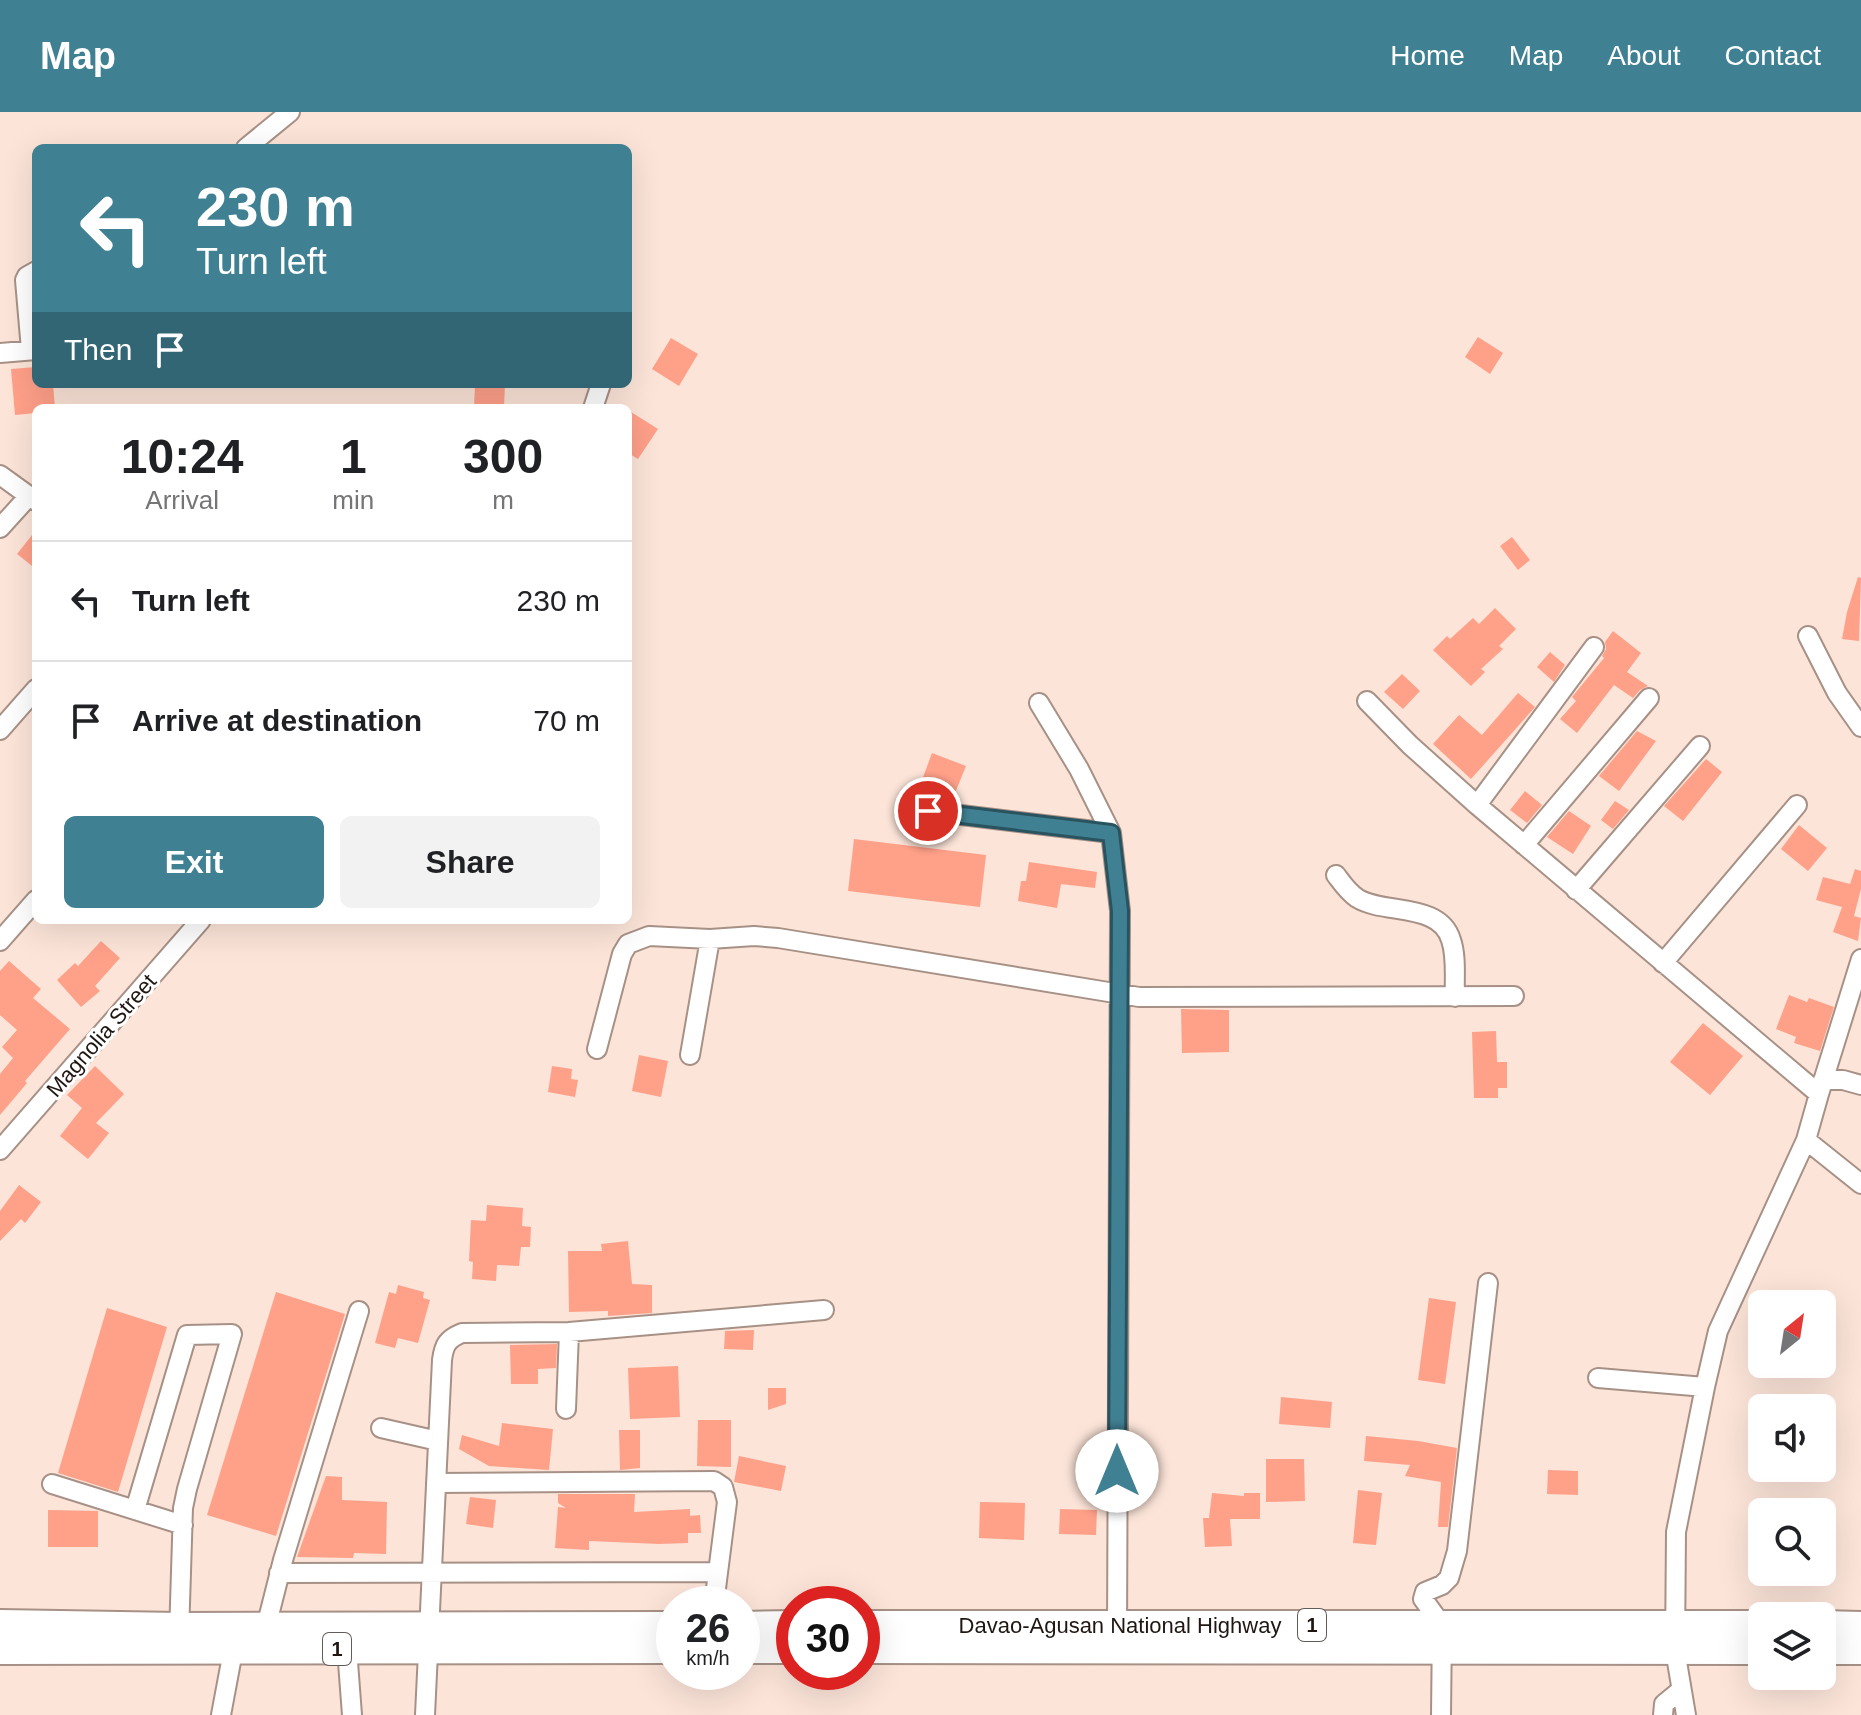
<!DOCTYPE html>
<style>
:root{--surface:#fff;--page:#f2f2f2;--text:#202124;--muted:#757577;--line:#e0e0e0;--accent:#408093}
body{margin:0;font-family:Helvetica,sans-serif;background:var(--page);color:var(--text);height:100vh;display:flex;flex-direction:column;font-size:30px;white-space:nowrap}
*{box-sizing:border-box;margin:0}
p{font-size:26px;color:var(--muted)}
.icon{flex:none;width:44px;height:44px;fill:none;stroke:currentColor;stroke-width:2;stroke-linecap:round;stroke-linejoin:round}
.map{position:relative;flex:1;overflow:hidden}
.sheet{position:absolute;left:32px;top:292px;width:600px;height:520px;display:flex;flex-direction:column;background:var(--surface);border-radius:12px;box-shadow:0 8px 32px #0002}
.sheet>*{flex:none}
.banner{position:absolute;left:32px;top:32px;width:600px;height:244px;border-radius:12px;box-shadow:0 8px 32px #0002;background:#408093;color:#fff;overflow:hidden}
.needle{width:52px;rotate:30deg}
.controls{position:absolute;left:1748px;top:1178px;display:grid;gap:16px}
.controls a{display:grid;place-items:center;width:88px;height:88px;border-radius:12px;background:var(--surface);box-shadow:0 8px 32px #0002;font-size:40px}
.speed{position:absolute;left:656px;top:1474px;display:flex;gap:16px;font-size:40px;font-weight:700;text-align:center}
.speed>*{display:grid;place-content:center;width:104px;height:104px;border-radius:50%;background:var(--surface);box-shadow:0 8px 32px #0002;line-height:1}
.speed small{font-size:20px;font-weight:400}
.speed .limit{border:12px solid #d22;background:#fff;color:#111}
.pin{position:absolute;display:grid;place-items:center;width:68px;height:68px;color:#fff;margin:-34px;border:4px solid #fff;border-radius:50%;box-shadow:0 2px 8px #0007}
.me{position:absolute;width:88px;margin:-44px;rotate:0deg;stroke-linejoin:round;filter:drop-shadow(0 0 6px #0008)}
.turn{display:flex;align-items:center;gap:28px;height:168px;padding:0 32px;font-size:36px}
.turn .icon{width:104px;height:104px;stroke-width:2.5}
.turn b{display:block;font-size:56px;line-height:68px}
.then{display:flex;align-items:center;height:76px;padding:0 32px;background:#0003;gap:16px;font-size:30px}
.eta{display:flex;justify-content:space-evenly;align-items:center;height:136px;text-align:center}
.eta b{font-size:48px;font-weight:800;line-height:56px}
.action{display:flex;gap:16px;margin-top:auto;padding:16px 32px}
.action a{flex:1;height:92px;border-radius:12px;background:var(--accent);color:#fff;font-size:32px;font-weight:800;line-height:92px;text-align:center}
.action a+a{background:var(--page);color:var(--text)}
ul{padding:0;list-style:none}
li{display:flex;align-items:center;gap:24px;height:120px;padding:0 32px;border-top:2px solid var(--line)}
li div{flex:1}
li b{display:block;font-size:30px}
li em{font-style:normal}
header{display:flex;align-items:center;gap:48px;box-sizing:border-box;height:112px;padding:0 40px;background:var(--accent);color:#fff}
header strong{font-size:38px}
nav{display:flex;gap:44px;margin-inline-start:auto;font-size:28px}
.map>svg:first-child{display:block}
.building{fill:#ffa089}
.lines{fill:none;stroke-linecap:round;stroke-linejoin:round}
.minor-casing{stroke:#a79186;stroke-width:22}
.highway-casing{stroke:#a79186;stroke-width:32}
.minor{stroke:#fff;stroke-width:18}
.highway{stroke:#fff;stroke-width:28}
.route-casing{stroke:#2a5360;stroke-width:20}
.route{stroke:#408093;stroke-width:14}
.labels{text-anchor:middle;stroke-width:6;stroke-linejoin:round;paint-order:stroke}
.shield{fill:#fff;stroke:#625c59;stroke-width:2}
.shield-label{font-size:20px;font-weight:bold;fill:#1f1612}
.street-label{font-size:22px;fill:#1f1612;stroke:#fff}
</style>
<header>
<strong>Map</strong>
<nav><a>Home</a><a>Map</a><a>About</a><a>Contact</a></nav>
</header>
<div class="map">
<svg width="1861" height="1603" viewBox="0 0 1861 1603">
<rect width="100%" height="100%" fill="#fce4d8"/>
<path class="building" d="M1478,225L1503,241L1490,262L1465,245Z
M671,226L698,242L679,274L652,257Z
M36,255V272H53L55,296H36V301L15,303L11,257Z
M475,272H505L504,296H474Z
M628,298L658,317L638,347L628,341Z
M36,418V457L17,442Z
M1512,425L1530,448L1518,458L1500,434Z
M1858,465L1861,466L1859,529L1842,527L1847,500Z
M1495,496L1516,517L1499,534L1503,537L1481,557L1485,560L1471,574L1433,538L1447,524L1450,527L1473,506L1479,512Z
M1613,519L1641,541L1627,560L1648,574L1640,578L1633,586L1614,573L1577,621L1560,607L1576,589L1572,585L1604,546L1602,544L1606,537L1605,530Z
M1550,540L1565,553L1554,570L1537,555Z
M1402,562L1420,579L1403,597L1384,580Z
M1518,581L1535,595L1471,667L1433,632L1459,603L1482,623Z
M1637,619L1656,629L1619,679L1599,664Z
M932,641L966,654L955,681L922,668Z
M1706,647L1722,660L1683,709L1664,694Z
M1525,679L1542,693L1527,711L1510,698Z
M1615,689L1629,698L1613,717L1601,708Z
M1569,699L1591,714L1573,742L1547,725Z
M1799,713L1827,736L1808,759L1781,737Z
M854,727L986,743L980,795L848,779Z
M1029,750L1097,760L1095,776L1061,772L1057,796L1018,789L1021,769H1026Z
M1855,757L1861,759V777L1854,804L1861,806L1858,829L1833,820L1842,795L1816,788L1823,765L1850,772Z
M101,829L120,846L95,874L100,879L81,895L57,868L75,851L78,854Z
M9,849L41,877L33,886L70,917L25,969L27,971L0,1003V962L13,946L2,935L17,918L0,903V859Z
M1789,883L1807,890L1809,886L1834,895L1820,939L1794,931L1796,925L1776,917Z
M1181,897L1229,898V940L1182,941Z
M1703,911L1743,944L1710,983L1670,950Z
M1496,919L1497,950H1507V976H1498V986H1474L1472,920Z
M639,943L668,949L661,985L632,979Z
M95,954L124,982L96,1011L109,1021L88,1047L60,1024L82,996L67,983Z
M552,954L572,957L571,967L578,968L575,985L548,980Z
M19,1073L41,1090L25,1111L21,1107L0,1129V1099Z
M487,1093L523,1096L522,1114L531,1115L530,1135H521L519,1154L497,1153L496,1169L472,1167L473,1150L469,1149L471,1108L486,1109Z
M628,1129L632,1172L652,1173V1201L608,1204V1199L569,1200L568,1139H602L601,1132Z
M398,1173L424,1180L423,1186L430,1188L418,1231L398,1226L395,1236L375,1231L389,1180L396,1182Z
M276,1180L345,1202L276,1424L207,1403Z
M1429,1186L1456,1190L1445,1272L1418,1268Z
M107,1196L167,1215L118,1380L58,1361Z
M754,1218L753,1238L724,1237L725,1219Z
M557,1232L556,1256L538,1257V1272H511L510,1233Z
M678,1254L680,1305L630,1307L628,1256Z
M768,1276H786V1292L768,1298Z
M1281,1285L1332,1290L1330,1316L1279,1312Z
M698,1308H731V1355L697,1354Z
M502,1311L553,1317L549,1358L489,1354L459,1337L462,1323L499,1334Z
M619,1318H640V1356L620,1358Z
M1366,1324L1418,1329L1457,1336L1448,1415H1438L1441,1370L1405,1364L1410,1353L1364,1349Z
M739,1344L786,1354L781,1379L734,1370Z
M1266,1347H1304L1305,1389L1266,1390Z
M1548,1358L1578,1359V1383L1547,1382Z
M326,1364L342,1365V1388L387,1390L386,1442L354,1441L353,1446L297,1445Z
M1358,1378L1382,1381L1376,1433L1353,1431Z
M1212,1381L1244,1384V1381H1260V1407H1230L1232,1434L1205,1435L1203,1406H1209Z
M558,1382H635L634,1400L690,1397V1404L700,1403L701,1421H688V1431L659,1432L589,1429V1438L555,1436L558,1395L566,1396L558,1391Z
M470,1385L496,1388L493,1416L466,1412Z
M980,1390L1025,1391L1024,1428L979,1426Z
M1060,1397L1097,1398L1096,1423L1059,1422Z
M48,1398L98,1399V1435H48Z"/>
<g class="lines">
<defs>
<path id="minor" d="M246,36L290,0
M31,238L25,168L27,164L36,159
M0,241L36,238
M593,296L601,272
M0,363L36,389
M0,416L29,384
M1808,524L1837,581L1861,615
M1367,589L1410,633L1477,693L1819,982L1806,1028L1718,1219L1705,1275L1676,1420L1675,1538L1686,1603
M1039,591L1079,657L1111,721L1120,799L1117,1521
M0,618L36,577
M1477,693L1594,535
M928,699L1111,721
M1524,733L1649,586
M1336,763C1342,771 1348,780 1357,786C1384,803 1440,790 1451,828C1457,845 1454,867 1455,885
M1576,778L1700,634
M0,829L36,788
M1663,851L1797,693
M597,937L622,842L628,832L649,824L710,827L754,824L778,826L1139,885L1514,884
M690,943L710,827
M1823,968H1843L1861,973
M1819,982L1861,847
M1806,1028L1861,1072
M0,1038L201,808
M1598,1266L1705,1275
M566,1297L569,1220
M381,1316L438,1329
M436,1371L714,1369L723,1375L727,1390L714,1492
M52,1372L183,1413
M135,1398L187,1223L232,1222L187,1377L183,1396L179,1524
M279,1461L718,1460
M266,1515L283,1448L359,1199
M347,1537L352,1603
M221,1603L233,1539
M425,1603L442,1248C444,1233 447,1227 462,1221L569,1220L824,1198
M1441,1603L1442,1513L1423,1487L1425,1480L1442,1473L1449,1466L1457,1439L1488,1171
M1663,1603L1664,1592L1681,1578"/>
<path id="highway" d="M0,1512L179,1515L674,1514
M862,1513H1762
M1822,1513L1861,1514
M742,1514L794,1513
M742,1537H794
M862,1537L1762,1538
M0,1538L674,1537
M1822,1538H1861"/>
</defs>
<use href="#minor" class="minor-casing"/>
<use href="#highway" class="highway-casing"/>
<use href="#minor" class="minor"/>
<use href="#highway" class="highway"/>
</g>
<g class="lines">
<defs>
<path id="route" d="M928,699L1111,721L1120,799L1117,1359"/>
</defs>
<use href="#route" class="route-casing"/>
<use href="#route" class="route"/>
</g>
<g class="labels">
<g class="shield">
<rect x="1298" y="1497" width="28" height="32" rx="6"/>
<rect x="323" y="1521" width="28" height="32" rx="6"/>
</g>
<g class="shield-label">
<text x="1312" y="1520">1</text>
<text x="337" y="1544">1</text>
</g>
<g class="street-label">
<text transform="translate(101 923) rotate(-49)" y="8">Magnolia Street</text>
<text x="1120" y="1521">Davao-Agusan National Highway</text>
</g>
</g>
</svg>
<div class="controls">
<a><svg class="needle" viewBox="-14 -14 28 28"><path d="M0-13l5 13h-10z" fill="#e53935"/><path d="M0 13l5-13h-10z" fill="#757577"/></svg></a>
<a><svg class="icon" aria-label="sound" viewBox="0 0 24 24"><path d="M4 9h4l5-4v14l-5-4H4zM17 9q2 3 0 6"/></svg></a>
<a><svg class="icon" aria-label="search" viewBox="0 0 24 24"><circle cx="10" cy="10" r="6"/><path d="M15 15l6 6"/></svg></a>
<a><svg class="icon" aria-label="layers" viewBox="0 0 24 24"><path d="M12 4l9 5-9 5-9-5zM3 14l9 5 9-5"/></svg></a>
</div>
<div class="speed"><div>26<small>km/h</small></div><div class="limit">30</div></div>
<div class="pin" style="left:928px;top:699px;background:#d93025"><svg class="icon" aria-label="arrive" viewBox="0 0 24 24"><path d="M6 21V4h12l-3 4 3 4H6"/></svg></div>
<svg class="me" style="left:1117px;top:1359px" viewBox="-20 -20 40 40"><circle r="19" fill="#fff"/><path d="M0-13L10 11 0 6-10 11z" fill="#408093"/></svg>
<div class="banner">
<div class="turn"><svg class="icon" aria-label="left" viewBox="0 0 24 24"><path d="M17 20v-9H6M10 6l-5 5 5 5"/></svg><div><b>230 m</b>Turn left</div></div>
<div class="then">Then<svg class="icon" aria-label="arrive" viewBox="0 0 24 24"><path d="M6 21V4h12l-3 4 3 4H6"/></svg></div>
</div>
<section class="sheet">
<div class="eta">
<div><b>10:24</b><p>Arrival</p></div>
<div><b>1</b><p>min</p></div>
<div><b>300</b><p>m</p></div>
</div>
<ul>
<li><svg class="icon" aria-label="left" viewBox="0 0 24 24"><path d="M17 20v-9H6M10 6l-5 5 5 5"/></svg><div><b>Turn left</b></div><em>230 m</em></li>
<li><svg class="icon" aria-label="arrive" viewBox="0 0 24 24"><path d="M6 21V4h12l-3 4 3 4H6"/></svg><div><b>Arrive at destination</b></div><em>70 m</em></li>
</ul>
<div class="action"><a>Exit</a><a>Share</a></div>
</section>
</div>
